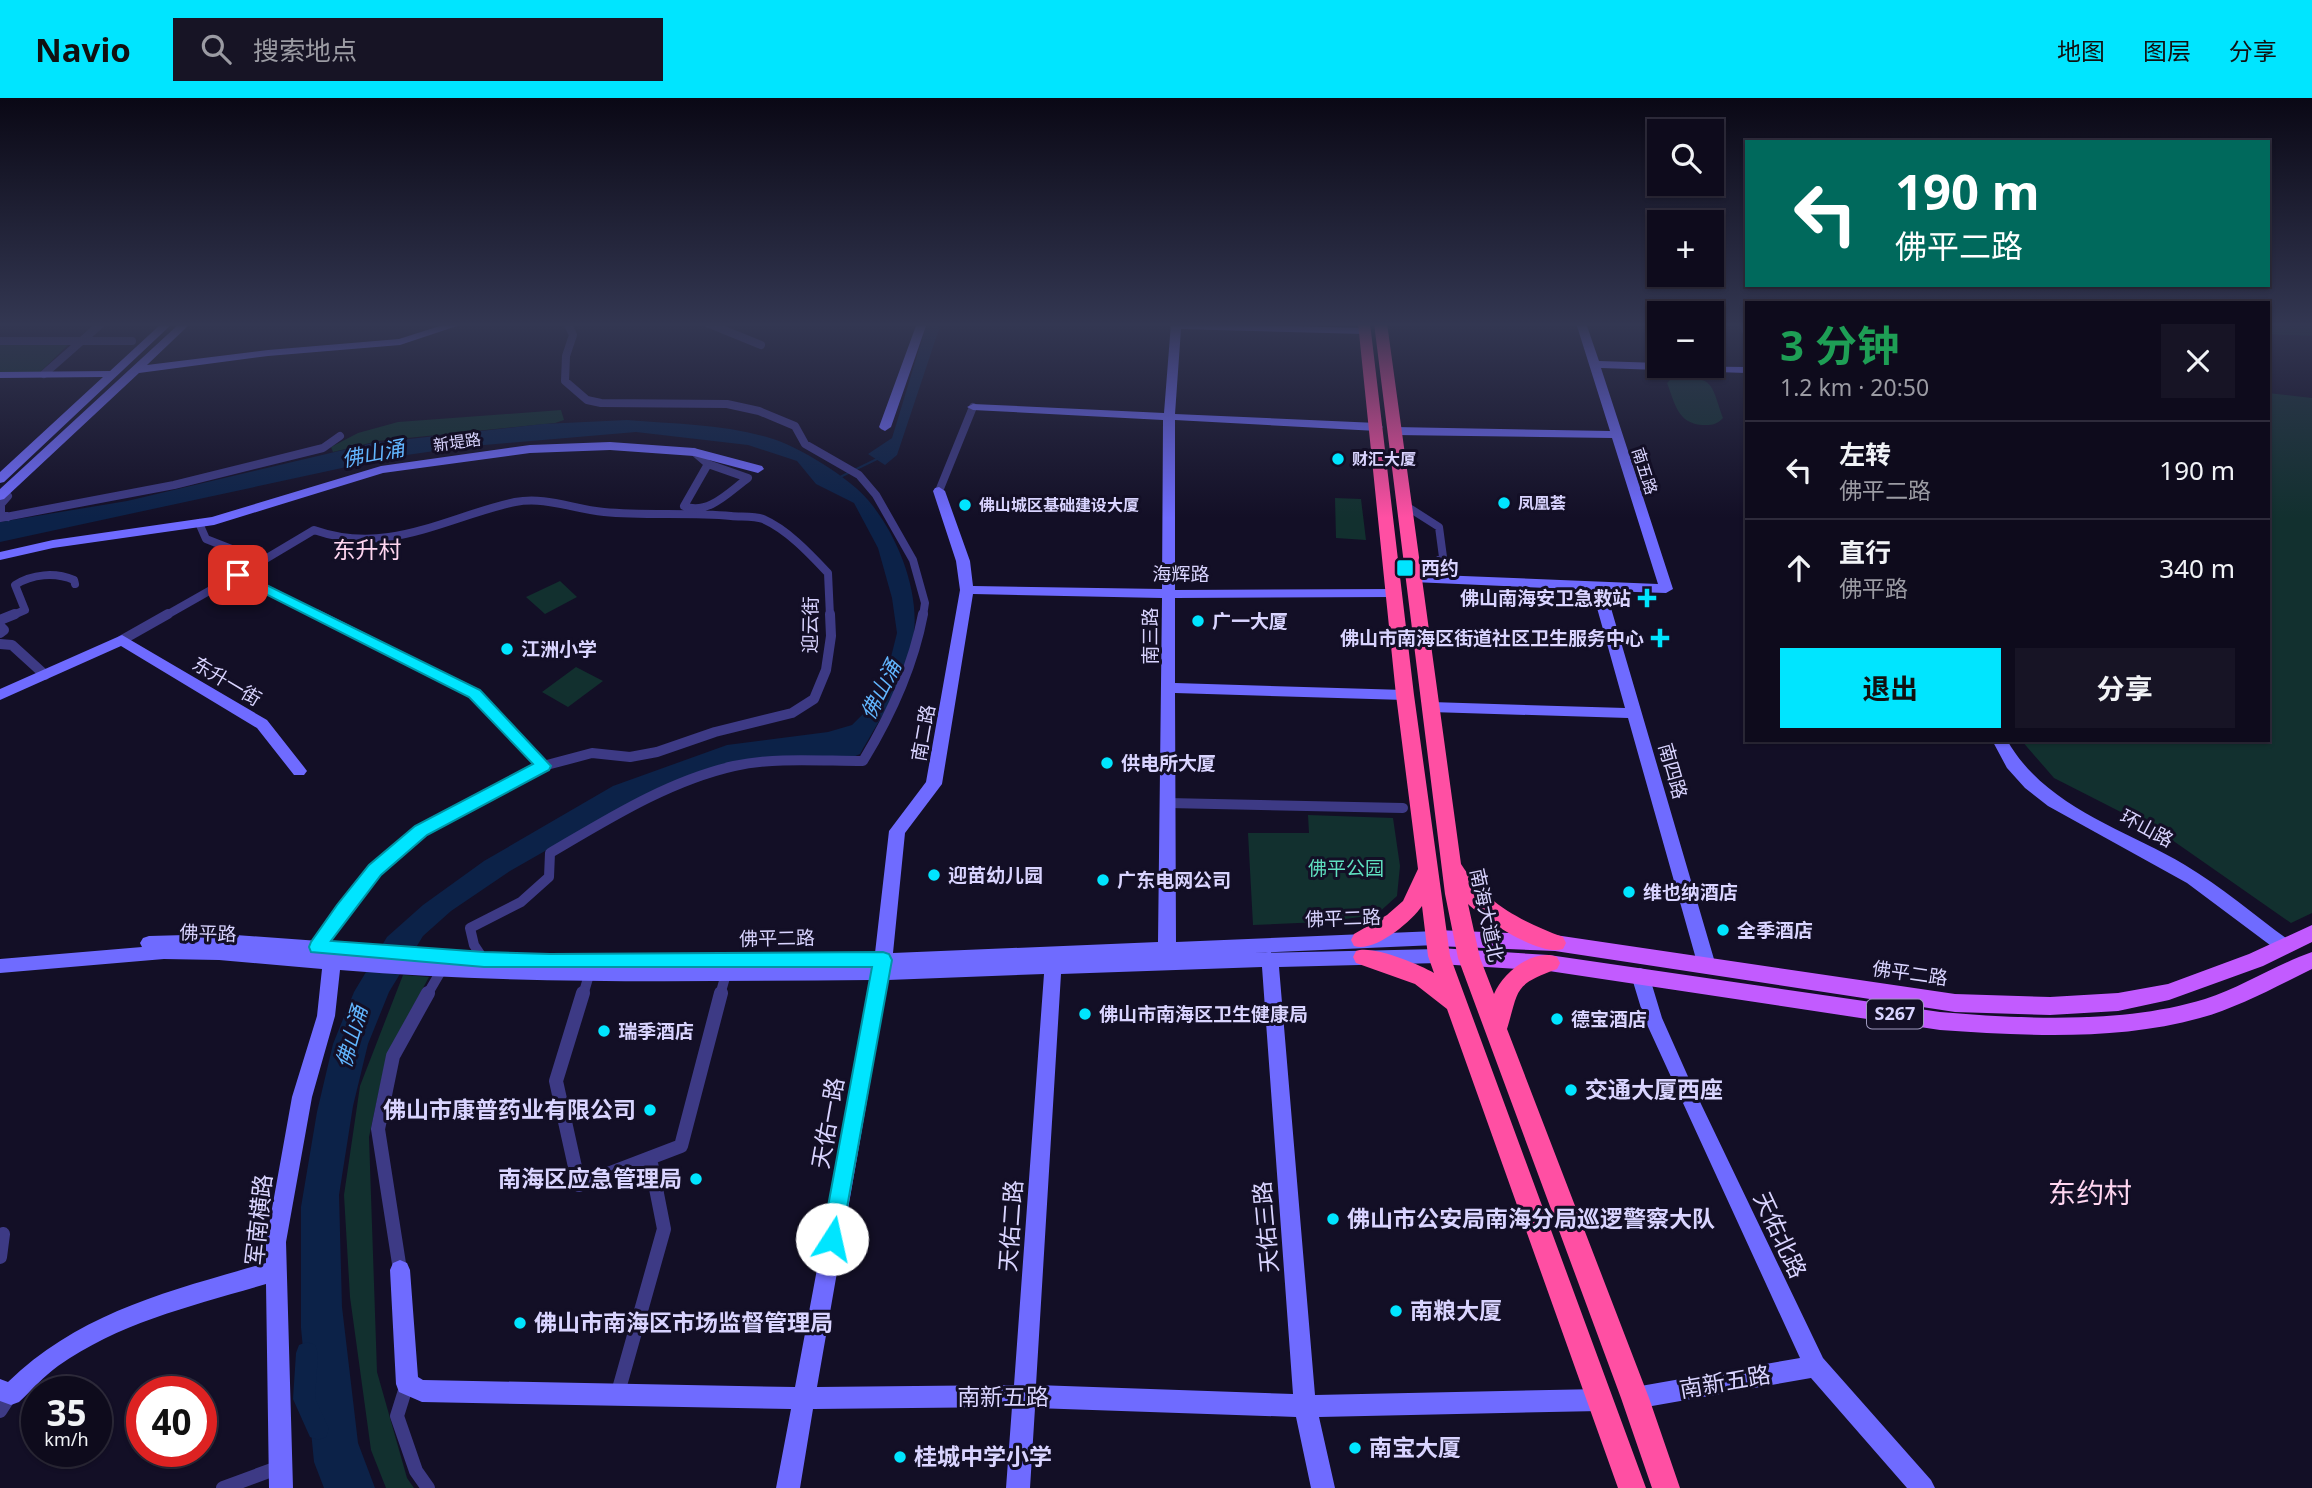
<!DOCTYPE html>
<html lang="zh">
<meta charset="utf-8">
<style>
:root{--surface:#0e0b1c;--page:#171425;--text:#f1f3f6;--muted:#9b9ba3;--line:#2e2b3b;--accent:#00e5ff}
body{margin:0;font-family:"Noto Sans","Noto Sans SC",sans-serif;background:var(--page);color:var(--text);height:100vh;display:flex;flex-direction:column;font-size:26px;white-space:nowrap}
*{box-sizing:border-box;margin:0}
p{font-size:23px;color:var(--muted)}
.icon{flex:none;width:38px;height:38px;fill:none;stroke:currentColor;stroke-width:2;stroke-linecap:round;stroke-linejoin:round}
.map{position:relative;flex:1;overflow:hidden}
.side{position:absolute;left:1745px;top:203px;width:525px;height:441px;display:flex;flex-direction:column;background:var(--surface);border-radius:0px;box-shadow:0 2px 5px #0004,0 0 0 2px var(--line)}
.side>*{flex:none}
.top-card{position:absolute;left:1745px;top:42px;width:525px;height:147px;border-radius:0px;box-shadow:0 2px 5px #0004,0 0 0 2px var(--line);background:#00695c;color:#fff;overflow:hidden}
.buttons{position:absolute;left:1647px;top:21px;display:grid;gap:14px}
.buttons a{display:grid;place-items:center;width:77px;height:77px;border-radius:0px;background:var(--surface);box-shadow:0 2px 5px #0004,0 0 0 2px var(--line);font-size:35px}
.speed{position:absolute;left:21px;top:1278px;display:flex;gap:14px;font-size:35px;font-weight:700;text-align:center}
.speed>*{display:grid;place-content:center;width:91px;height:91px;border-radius:50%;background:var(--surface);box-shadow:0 2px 5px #0004,0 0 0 2px var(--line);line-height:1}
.speed small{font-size:18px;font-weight:400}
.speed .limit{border:10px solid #d22;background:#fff;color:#111}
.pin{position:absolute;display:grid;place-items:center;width:60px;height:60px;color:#fff;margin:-30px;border-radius:14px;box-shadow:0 4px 10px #0006}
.me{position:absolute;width:77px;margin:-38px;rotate:10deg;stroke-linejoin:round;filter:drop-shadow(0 0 5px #0008)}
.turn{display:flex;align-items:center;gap:24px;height:147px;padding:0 35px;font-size:32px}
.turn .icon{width:91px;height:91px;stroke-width:2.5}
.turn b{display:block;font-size:49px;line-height:60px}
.round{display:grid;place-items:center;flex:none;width:74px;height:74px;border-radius:0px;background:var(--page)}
.headline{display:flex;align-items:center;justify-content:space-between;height:119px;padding:0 35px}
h1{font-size:42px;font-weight:700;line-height:52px;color:#1e9e55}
.button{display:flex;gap:14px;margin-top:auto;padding:14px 35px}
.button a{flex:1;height:80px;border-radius:0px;background:var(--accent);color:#111;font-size:28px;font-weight:700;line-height:80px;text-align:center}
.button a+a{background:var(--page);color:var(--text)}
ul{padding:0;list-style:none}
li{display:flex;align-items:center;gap:21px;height:98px;padding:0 35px;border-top:2px solid var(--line)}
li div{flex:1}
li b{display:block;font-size:26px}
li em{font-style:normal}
header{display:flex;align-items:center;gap:42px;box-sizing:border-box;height:98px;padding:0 35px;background:var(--accent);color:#111}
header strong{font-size:33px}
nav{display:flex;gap:38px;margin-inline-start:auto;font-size:24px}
.search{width:490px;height:63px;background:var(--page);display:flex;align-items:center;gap:18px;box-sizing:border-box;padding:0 24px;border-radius:0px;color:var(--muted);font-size:26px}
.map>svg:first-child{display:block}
.green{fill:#12302f}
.water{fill:#0c2248}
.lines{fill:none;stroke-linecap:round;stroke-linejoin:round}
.stream{stroke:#0c2248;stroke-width:2}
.river{fill:#0c2248;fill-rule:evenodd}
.street-far2{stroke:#3d3a85;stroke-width:8}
.street-far1{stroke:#3d3a85;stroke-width:10}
.street{stroke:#3d3a85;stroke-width:14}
.secondary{fill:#6f6bff;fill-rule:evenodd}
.primary{fill:#c25bff;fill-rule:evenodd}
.highway{fill:#ff4fa3;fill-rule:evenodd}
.route{fill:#00e5ff;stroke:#0095a6;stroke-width:2}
.poi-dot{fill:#00e5ff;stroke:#130f26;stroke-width:2.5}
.labels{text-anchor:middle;stroke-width:6;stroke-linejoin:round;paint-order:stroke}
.far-street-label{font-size:16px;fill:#d9d4ff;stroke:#130f26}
.far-poi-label{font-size:16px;font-weight:bold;fill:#d9d4ff;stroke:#130f26;text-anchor:start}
.shield{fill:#130f26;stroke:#9e99be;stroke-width:2}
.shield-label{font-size:18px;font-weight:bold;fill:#d9d4ff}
.poi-label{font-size:19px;font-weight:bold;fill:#d9d4ff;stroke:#130f26;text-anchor:start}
.street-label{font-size:19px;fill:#d9d4ff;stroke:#130f26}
.park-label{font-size:19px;fill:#5fe0c0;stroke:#130f26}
.water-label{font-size:21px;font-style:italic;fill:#62b6ff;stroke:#130f26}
.quarter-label{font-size:23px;fill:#ffd6f0;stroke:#130f26}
.near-poi-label{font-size:23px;font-weight:bold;fill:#d9d4ff;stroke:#130f26;text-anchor:start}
.near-street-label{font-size:23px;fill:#d9d4ff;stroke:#130f26}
.near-quarter-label{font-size:28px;fill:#ffd6f0;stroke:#130f26}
</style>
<header>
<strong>Navio</strong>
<div class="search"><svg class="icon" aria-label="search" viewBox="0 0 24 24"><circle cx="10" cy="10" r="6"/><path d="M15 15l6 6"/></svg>搜索地点</div>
<nav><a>地图</a><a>图层</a><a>分享</a></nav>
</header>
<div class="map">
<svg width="2312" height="1390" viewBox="0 0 2312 1390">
<rect width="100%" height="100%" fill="#130f26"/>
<path class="green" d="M2268,225H2312V238L2268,236Z
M0,246L68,247L38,276L0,277Z
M1673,279C1714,280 1710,282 1723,320C1717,327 1711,327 1702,327C1677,325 1675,305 1667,285Z
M2268,295L2312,300V815L2291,825L2162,735L2054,680L2021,642H2268Z
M561,312L564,322L555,325L378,343L333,354L331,349L358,335L398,324Z
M1335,400L1361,401L1366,442L1336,440Z
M560,483L577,499L545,516L526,499Z
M576,569L603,583L568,609L542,594Z
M1308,717L1393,720L1400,768L1397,798L1376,817L1321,824L1253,827L1248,735H1309Z
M403,877L429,879L387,956L369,1039L377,1274L407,1380L414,1390H386L371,1352L350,1199L344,1097L360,988Z"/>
<path class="water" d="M927,225H941L897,357L885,367L868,356L892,340Z
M627,322C674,326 724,326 770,340C798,348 850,380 868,402C897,436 919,491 914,535C909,578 881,619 860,656L851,660L774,658L622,709L510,773L451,813L423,838L389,894L368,946L353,1008L339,1097L342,1209L358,1345L375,1390H324L314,1364L301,1230V1109L317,1014L333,946L354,894L387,839L423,807L484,763L613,688L727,647L828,634L852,627L866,613L889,567L897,535L892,500L878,450L854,405L816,386L797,363L748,347L636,334L462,349L393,359L0,444V424L127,403L373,345L543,326Z"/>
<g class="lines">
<path class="stream" d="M838,380L879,360"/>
<path class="river" d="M307,1244L315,1247L318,1255L315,1300L329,1331L326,1339L318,1342L310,1339L293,1301L296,1255L299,1247Z"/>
<path class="street-far2" d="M567,225L573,237L566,258L565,283L587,302L601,305L727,306L759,313L795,328L805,346L859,377L876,397L913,462L925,505L923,518
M707,225L761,247
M1743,225L1746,233
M0,243H132
M44,276L102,225
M694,354L708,366
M708,366L748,380C730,393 708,418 684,408Z
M939,393L973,309
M8,398L1,406V416L8,419
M1403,406L1439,429L1443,459L1413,480
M0,420L174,387L323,350L340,338
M262,463L314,432C388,458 446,419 515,404C545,398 573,411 604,414C646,418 689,414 731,418C741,419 754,418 763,421C788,432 810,456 828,475L830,518
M238,477L319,518
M11,518L25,512L15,487C32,476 55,474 74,482L75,486
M165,518L262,463L206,441L199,425"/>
<path class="street-far1" d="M316,516L474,595L543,668
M0,522L15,516
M0,528L4,532L0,535
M122,542L168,516
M0,546L12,547L45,577
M1168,705L1403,710
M317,849L375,772L421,732L543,668L592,655L630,659L657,654L715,634L792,615L814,601L826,572L831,538L830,516
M484,862L474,847L470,830L521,804L549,779L550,755C608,721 668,683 734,668C776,659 820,663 863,663C891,617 913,569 923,516
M427,897L441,873
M583,897L589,877
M720,897L726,876"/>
<path class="street" d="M583,895L556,983L579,1087L681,1048L721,895
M0,1159L3,1136
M400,1172L378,1031L393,958L428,895
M407,1286L397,1318L416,1373L428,1390
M617,1298L664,1131L650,1060
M0,1313L11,1296
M223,1390L280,1369"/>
<path class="secondary" d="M162,225H173L4,384L0,385V374L103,279L0,280V274L110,273Z
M180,225H191L147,267L268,252L399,241L449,225H466L400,247L268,258L139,275L4,401L0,402V391Z
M917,225H927L891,329L885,333L881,331L879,329Z
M1171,225L1365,230L1370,233L1365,236L1181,231L1175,316L1377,325L1383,329L1377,333L1175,322V492L1395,491L1402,495L1395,499L1175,500V585L1405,592L1412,597L1405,602L1175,595L1176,844L1436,833L1442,835L1445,840L1442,845L1436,847L1253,855L1439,851L1445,853L1448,858L1445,863L1439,865L1279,869L1315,1297L1600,1291L1608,1294L1611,1302L1608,1310L1600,1313L1319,1319L1335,1390H1311L1296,1319L1035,1310L1030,1390H1006L1012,1309L813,1311L800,1390H776L791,1311L422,1304L399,1294L396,1286L390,1172L393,1165L400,1162L407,1165L410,1172L418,1279L423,1282L795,1289L871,882C693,883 517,887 340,872L335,918L312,999L286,1144L293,1390H269L266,1186C195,1207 120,1224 58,1268C44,1278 32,1292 19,1304L11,1307L0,1303V1281L8,1284C80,1214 172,1192 266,1165V1144L292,999L317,918L322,871L219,862L164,861L0,875V861L142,849L140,845L143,840L149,838L222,836L484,855H875L889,733L926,684L960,492L956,463L933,393L935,390L939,389L945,393L970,463L973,488L1162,491L1163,322L973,312L967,309L973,306L1164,315ZM973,496L1162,500L1158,844L893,855L905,735L942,686ZM1262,869L1293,1296L1036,1287L1061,876ZM1044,876L1014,1287L817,1289L888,882Z
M1576,225H1586L1599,263L1659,265V268L1746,269V275L1601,270L1673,491L1666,495L1606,493L1716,868L1713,873L1707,875L1701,873L1698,868L1628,620L1431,614L1424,609L1431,604L1625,610L1592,492L1413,484L1406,480L1413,476L1658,486L1612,340L1395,337L1389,333L1395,329L1610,333Z
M610,344L694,350L762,368L764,371L758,375L694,358L610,352L530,355L383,375L214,427L53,450L0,462V454L53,442L212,419L381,368L530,347Z
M122,537L267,622L304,669L307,673L304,677H294L257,630L121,548L0,602V591Z
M1992,642H2007C2045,709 2122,730 2185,767C2222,789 2255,818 2290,843L2293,848L2290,853L2284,855L2278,853L2187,785L2048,708L2025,690L2007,670Z
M1640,870L1646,872L1649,877L1662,920L1690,983L1823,1260L1931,1382L1935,1390H1907L1811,1280L1635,1311L1627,1308L1624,1300L1627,1292L1635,1289L1800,1260L1644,920L1631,877L1634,872Z"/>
<path class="primary" d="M2312,827V844L2263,868L2169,902L2118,913L2050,917L1955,914L1555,853L1436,848L1429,846L1426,840L1429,834L1436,832L1555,837L1955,896L2050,899L2118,895L2168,886L2249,856Z
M1439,850L1549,857L1940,914C2023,921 2124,926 2205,901C2242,889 2275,867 2312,854V871C2275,889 2239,909 2200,920C2117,943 2025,938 1940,932L1549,873L1439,866L1432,864L1429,858L1432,852Z"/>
<path class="highway" d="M1358,225H1370L1414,597L1450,858L1646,1390H1618L1447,911L1415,886L1356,865L1353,859L1356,853C1373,847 1418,866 1434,875L1428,858L1422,808C1411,824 1374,855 1354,848L1351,842L1354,836L1387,817L1403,803L1418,771L1396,597Z
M1374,225H1387L1461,766C1486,806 1521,823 1563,839L1566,845L1563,851C1540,859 1485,822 1468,806L1480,860L1494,896C1503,875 1533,850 1557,859L1560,865L1557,871C1513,887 1519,891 1507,931L1649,1300L1680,1390H1652L1621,1300L1458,860L1445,796Z"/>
</g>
<linearGradient id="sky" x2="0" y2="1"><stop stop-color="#0a0815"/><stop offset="0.54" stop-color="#333752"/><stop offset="1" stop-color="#333752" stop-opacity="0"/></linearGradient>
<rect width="2312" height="420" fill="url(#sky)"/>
<path class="route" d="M238,473L480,592L551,668L549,672L427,737L381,777L331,843L484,854L550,856L883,854L889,856L892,862L840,1148L832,1151L825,1148L822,1141L872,869H484L311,854L309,849L311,844L337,807L369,767L415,728L533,666L469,599L234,480V474Z"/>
<g class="poi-dot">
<circle cx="1338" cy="361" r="7"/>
<circle cx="1504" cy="405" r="7"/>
<circle cx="965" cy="407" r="7"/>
<rect x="1396" y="461" width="18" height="18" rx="3.5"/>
<path d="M1643.5 489.5h7v7h7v7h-7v7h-7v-7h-7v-7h7z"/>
<circle cx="1198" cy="523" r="7"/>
<path d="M1656.5 529.5h7v7h7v7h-7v7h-7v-7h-7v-7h7z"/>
<circle cx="507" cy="551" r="7"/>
<circle cx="1107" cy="665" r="7"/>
<circle cx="934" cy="777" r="7"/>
<circle cx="1103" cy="782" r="7"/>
<circle cx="1629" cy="794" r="7"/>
<circle cx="1723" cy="832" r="7"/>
<circle cx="1085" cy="916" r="7"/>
<circle cx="1557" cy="921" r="7"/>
<circle cx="604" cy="933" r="7"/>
<circle cx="1571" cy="992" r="7"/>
<circle cx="650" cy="1012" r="7"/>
<circle cx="696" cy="1081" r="7"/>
<circle cx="1333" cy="1121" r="7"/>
<circle cx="1396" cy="1213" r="7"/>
<circle cx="520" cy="1225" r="7"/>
<circle cx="1355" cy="1350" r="7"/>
<circle cx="900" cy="1359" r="7"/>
</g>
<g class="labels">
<g class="far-street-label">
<text transform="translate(457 344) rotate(-8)" y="6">新堤路</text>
<text transform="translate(1645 373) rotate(72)" y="6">南五路</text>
</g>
<g class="far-poi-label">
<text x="1352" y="367">财汇大厦</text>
<text x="1518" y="411">凤凰荟</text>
<text x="979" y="413">佛山城区基础建设大厦</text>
</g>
<rect class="shield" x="1867" y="901.5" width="56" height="29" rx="5"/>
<g class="shield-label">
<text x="1895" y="922">S267</text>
</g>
<g class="poi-label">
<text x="1421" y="477">西约</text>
<text x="1631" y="507" text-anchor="end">佛山南海安卫急救站</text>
<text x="1212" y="530">广一大厦</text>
<text x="1644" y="547" text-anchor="end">佛山市南海区街道社区卫生服务中心</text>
<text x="521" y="558">江洲小学</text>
<text x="1121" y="672">供电所大厦</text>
<text x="948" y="784">迎苗幼儿园</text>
<text x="1117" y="789">广东电网公司</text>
<text x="1643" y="801">维也纳酒店</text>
<text x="1737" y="839">全季酒店</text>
<text x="1099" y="923">佛山市南海区卫生健康局</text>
<text x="1571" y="928">德宝酒店</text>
<text x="618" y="940">瑞季酒店</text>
</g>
<g class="street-label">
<text x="1181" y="483">海辉路</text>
<text transform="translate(810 527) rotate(-89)" y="7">迎云街</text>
<text transform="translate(1150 538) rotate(-90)" y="7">南三路</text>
<text transform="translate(227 583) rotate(31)" y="7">东升一街</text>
<text transform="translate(923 635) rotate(-80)" y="7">南二路</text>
<text transform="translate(1673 673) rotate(74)" y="7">南四路</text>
<text transform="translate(2147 730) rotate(28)" y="7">环山路</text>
<text transform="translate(1487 817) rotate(78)" y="7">南海大道北</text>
<text transform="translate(1343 820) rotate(-2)" y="7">佛平二路</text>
<text transform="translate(208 835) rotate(2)" y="7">佛平路</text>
<text transform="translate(777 840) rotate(-1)" y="7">佛平二路</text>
<text transform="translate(1910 875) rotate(8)" y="7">佛平二路</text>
</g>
<g class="park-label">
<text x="1346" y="777">佛平公园</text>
</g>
<g class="water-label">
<text transform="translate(373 356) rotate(-11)" y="7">佛山涌</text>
<text transform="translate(881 592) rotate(-63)" y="7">佛山涌</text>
<text transform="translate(352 939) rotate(-74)" y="7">佛山涌</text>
</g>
<g class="quarter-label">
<text x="367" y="460">东升村</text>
</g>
<g class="near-poi-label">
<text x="1585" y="1000">交通大厦西座</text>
<text x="636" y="1020" text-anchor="end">佛山市康普药业有限公司</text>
<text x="682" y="1089" text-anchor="end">南海区应急管理局</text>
<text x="1347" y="1129">佛山市公安局南海分局巡逻警察大队</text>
<text x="1410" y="1221">南粮大厦</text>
<text x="534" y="1233">佛山市南海区市场监督管理局</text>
<text x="1369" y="1358">南宝大厦</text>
<text x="914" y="1367">桂城中学小学</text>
</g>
<g class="near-street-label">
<text transform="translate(828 1025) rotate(-80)" y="8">天佑一路</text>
<text transform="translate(259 1122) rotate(-84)" y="8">军南横路</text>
<text transform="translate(1011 1128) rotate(-86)" y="8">天佑二路</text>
<text transform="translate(1266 1129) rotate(-95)" y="8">天佑三路</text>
<text transform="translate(1780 1137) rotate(65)" y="8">天佑北路</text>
<text transform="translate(1725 1284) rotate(-10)" y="8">南新五路</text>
<text x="1003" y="1307">南新五路</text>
</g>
<g class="near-quarter-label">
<text x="2090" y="1105">东约村</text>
</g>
</g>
</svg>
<div class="buttons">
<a><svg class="icon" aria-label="search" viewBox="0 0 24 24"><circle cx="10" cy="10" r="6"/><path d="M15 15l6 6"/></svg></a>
<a>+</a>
<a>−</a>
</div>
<div class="speed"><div>35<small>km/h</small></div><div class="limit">40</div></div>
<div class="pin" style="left:238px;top:477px;background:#d93025"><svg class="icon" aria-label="arrive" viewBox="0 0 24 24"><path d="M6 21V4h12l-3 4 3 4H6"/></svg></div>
<svg class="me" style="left:832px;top:1141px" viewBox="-20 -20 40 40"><circle r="19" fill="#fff"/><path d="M0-13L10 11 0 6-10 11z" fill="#00e5ff"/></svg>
<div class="top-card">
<div class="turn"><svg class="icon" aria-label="left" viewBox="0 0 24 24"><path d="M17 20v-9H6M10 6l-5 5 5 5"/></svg><div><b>190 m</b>佛平二路</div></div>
</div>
<section class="side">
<div class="headline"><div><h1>3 分钟</h1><p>1.2 km · 20:50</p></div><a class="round"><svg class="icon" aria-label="close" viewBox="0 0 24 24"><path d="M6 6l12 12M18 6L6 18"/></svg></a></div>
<ul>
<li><svg class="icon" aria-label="left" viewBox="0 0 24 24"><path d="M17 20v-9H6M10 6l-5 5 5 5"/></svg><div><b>左转</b><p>佛平二路</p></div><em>190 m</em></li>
<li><svg class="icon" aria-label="ahead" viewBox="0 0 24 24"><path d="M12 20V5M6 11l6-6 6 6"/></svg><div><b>直行</b><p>佛平路</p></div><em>340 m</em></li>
</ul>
<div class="button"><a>退出</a><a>分享</a></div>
</section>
</div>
